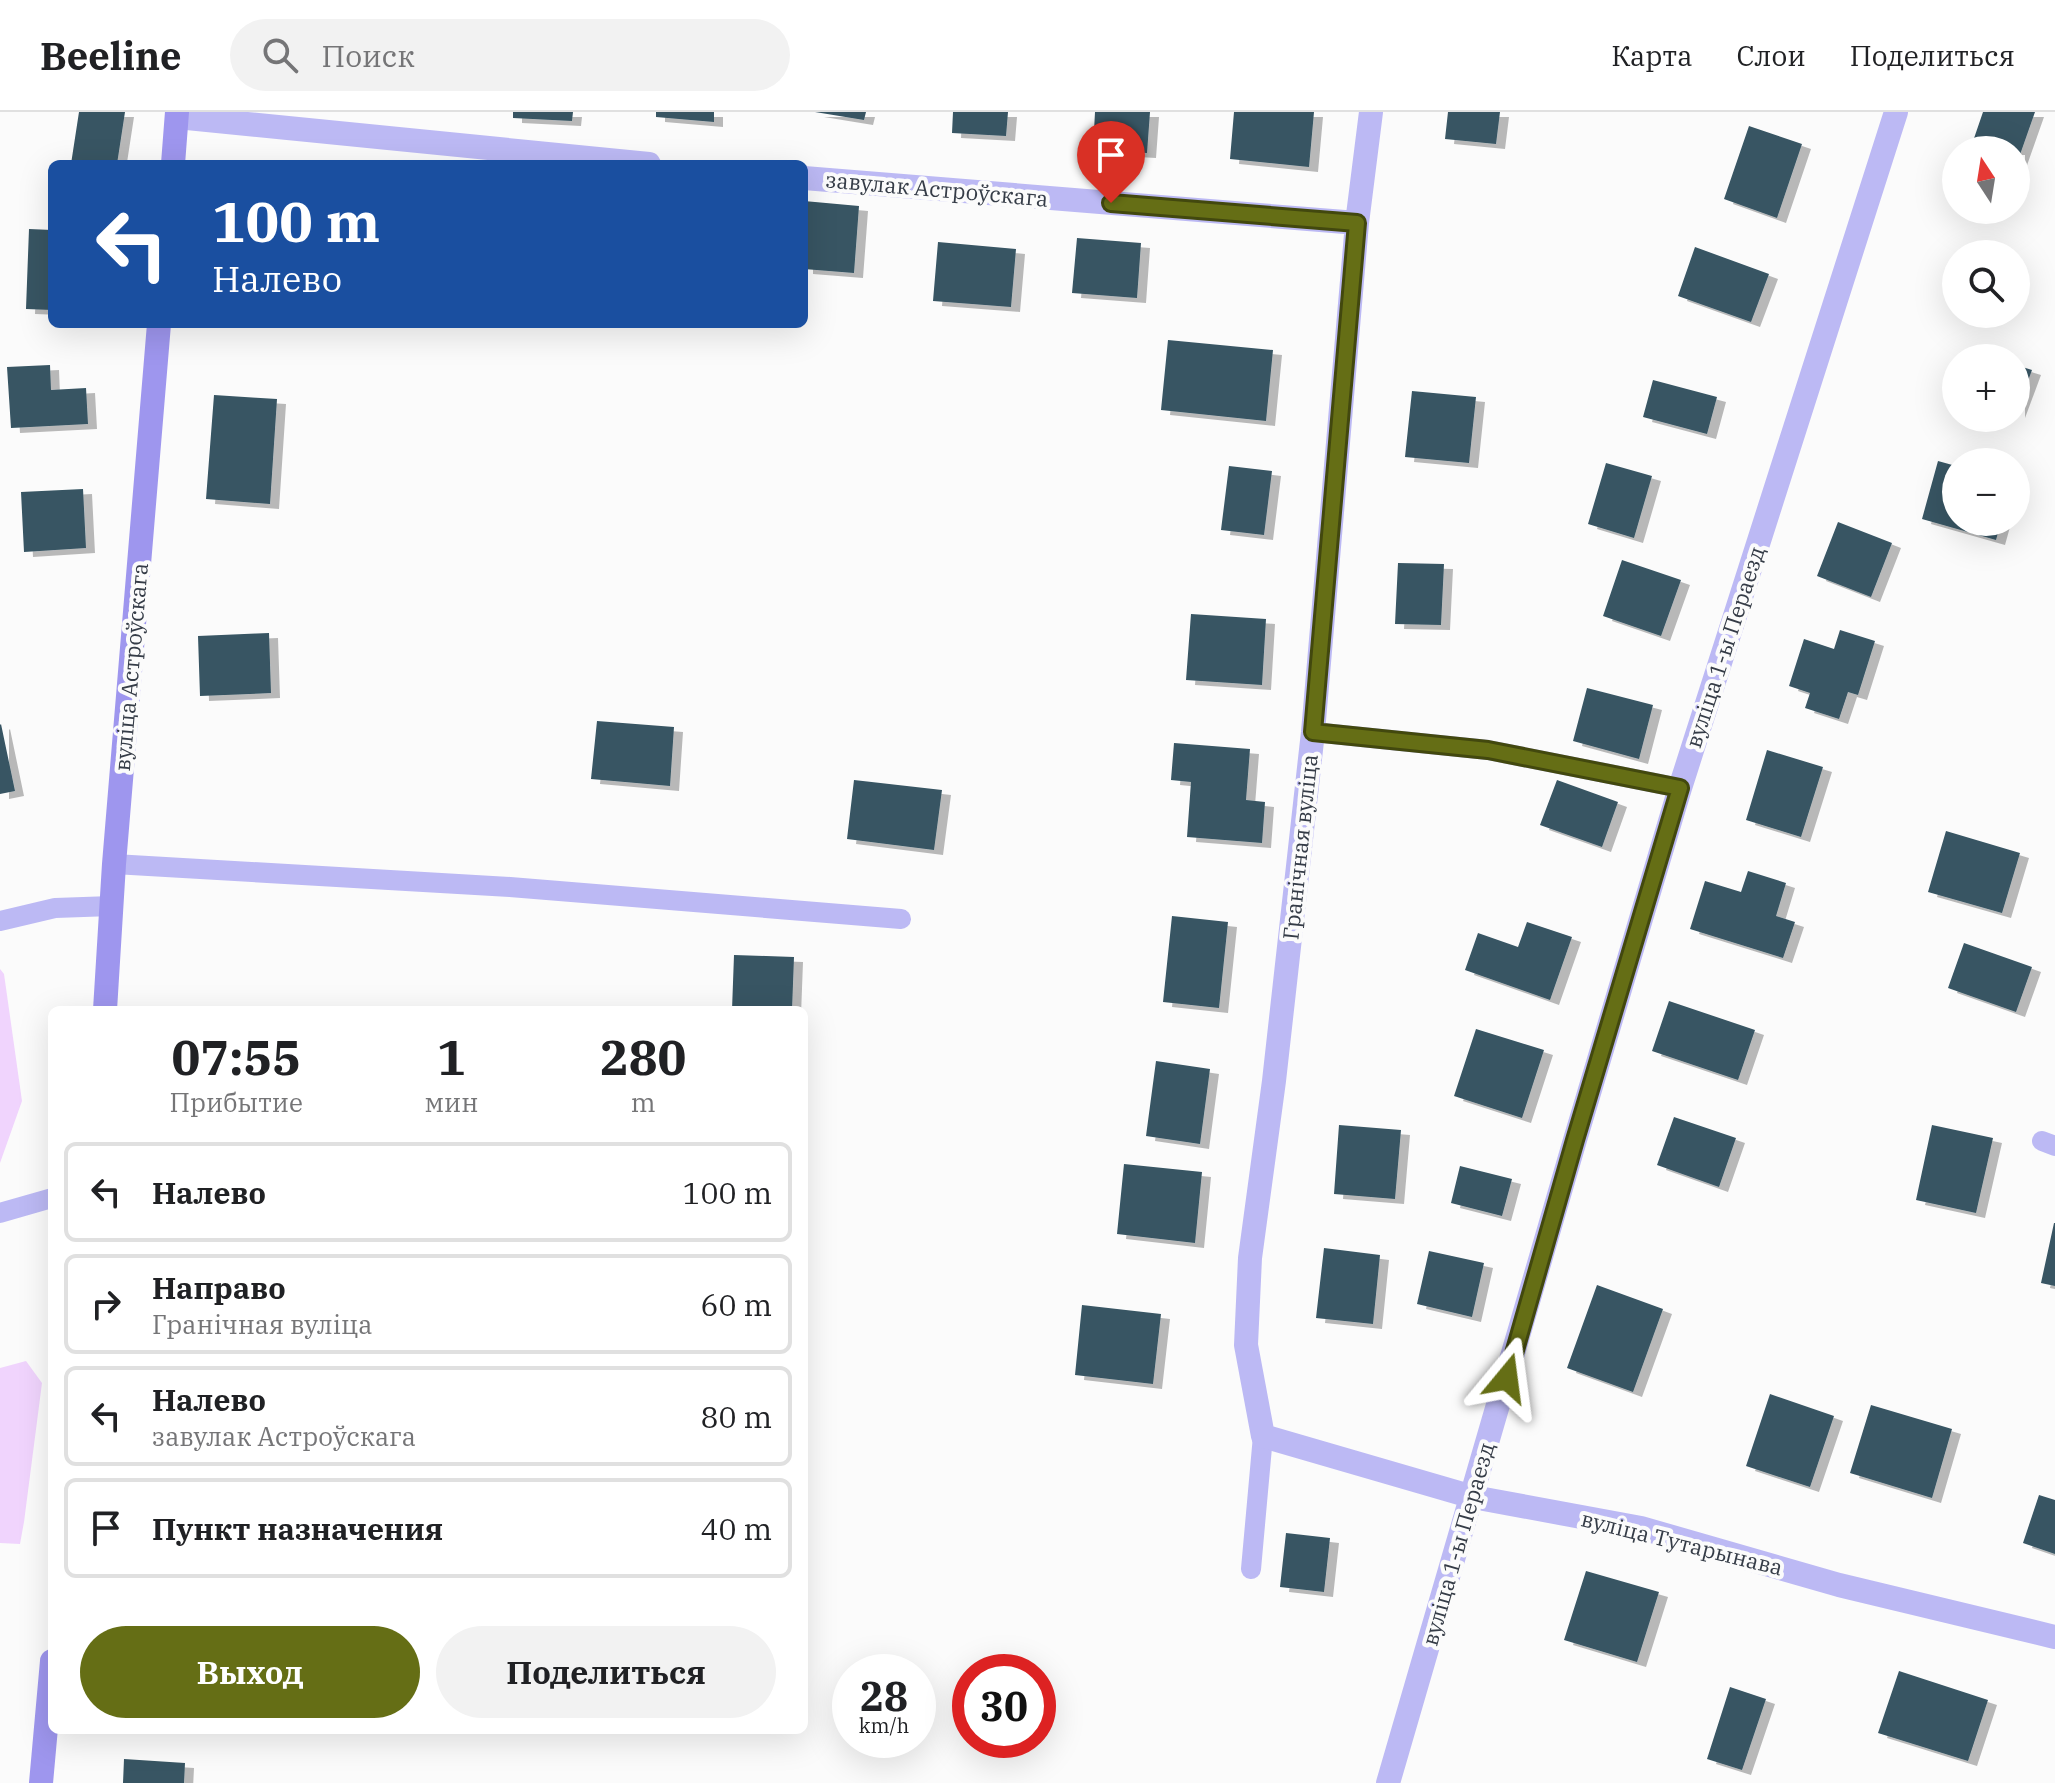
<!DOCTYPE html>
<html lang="ru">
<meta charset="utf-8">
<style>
:root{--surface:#fff;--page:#f2f2f2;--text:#202124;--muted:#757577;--line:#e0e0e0;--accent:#656e15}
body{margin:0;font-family:"IBM Plex Serif",serif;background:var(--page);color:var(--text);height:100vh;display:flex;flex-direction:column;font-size:30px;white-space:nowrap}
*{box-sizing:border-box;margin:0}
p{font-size:26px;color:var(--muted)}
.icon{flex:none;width:44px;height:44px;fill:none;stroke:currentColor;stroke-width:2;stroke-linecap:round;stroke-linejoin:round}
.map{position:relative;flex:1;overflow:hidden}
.side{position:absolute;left:48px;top:894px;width:760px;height:728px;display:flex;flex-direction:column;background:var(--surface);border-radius:12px;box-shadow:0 8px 32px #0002}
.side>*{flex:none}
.top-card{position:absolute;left:48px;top:48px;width:760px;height:168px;border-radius:12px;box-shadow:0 8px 32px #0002;background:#1a4fa0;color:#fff;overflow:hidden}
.needle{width:52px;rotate:348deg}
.tools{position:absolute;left:1942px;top:24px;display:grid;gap:16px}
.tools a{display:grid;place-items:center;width:88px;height:88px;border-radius:50%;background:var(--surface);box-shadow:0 8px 32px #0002;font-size:40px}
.speed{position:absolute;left:832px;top:1542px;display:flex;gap:16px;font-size:40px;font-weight:700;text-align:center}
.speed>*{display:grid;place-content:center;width:104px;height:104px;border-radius:50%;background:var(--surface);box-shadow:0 8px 32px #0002;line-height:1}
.speed small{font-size:20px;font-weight:400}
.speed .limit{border:12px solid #d22;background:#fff;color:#111}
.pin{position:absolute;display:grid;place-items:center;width:68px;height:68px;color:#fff;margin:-82px -34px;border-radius:50% 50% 50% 0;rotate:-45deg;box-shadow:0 0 8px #0007}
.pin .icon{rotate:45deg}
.me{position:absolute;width:88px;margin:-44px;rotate:16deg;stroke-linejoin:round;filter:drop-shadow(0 0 6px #0008)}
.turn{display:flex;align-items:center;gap:28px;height:168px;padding:0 32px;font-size:36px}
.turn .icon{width:104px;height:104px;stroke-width:2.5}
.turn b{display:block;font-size:56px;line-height:68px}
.eta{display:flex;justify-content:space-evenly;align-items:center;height:136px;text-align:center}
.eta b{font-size:48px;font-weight:800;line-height:56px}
.primary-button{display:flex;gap:16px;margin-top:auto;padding:16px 32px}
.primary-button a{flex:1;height:92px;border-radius:48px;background:var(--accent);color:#fff;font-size:32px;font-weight:800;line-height:92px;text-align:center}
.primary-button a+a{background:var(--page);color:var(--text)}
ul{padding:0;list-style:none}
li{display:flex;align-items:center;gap:24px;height:100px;margin:0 16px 12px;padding:0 16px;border:4px solid var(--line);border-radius:12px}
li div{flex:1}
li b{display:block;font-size:30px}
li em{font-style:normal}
header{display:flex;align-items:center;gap:48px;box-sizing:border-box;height:112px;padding:0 40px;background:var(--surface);border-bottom:2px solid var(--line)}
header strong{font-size:38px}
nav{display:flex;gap:44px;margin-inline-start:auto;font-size:28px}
.search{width:560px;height:72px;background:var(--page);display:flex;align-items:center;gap:20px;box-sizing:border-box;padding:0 28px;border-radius:44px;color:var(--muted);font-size:30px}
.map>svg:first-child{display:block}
.green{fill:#f0d4fd}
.building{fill:#375563;filter:url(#shadow)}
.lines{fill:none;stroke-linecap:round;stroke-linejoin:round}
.lane{stroke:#bcb9f4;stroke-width:20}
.street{stroke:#bcb9f4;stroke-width:24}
.secondary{stroke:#9e96ee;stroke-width:24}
.route-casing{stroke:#42480e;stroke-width:20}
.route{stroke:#656e15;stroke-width:14}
.labels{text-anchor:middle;stroke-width:8;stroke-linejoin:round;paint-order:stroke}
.street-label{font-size:22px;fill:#353c47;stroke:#fbfbfb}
</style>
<header>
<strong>Beeline</strong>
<div class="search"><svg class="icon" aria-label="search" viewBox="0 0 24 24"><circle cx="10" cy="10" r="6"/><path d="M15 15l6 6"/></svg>Поиск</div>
<nav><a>Карта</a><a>Слои</a><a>Поделиться</a></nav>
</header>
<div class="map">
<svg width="2055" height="1671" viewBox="0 0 2055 1671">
<defs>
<filter id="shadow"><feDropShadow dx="9" dy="5" stdDeviation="0" flood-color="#0004"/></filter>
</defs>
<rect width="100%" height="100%" fill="#fbfbfb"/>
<path class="green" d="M0,857L4,862L22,989L0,1051Z
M26,1249L42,1271L24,1410L20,1432L0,1431V1256Z"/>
<path class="building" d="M79,0H125L117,52H71Z
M513,0H573L572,9L513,6Z
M656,0H714V10L656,5Z
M815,0H866L864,8Z
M953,0H1008L1006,24L952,21Z
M1095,0H1150L1147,41L1093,38Z
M1234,0H1314L1309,55L1230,47Z
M1448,0H1500L1496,32L1445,27Z
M1983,0H2035L2016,54V38H1970Z
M1749,14L1802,32L1777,106L1724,87Z
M804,89L859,94L854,161L804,157Z
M29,117L52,118V198L26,197Z
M1077,126L1141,131L1137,186L1072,181Z
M938,130L1016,137L1011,195L933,189Z
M1695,135L1769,162L1751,210L1678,184Z
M1168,228L1273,238L1266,309L1161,298Z
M1977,239L1997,246H1974Z
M50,253L51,278L86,276L88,312L11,316L7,255Z
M2016,253L2032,258L2016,301Z
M1653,268L1717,285L1707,322L1643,305Z
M1412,279L1476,285L1469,351L1405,345Z
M214,283L277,287L270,392L206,387Z
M1938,349L1956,354V410H2001L1996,428L1922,407Z
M1606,351L1652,364L1634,426L1588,412Z
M1229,354L1272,359L1264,423L1221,418Z
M83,377L86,436L24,440L21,380Z
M1838,410L1892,431L1871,485L1817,464Z
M1622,448L1681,468L1661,524L1603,504Z
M1398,451L1444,452L1441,513L1395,512Z
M1191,502L1266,507L1262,573L1186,568Z
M1840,518L1875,529L1858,583L1848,580L1839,607L1805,596L1810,581L1789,574L1804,527L1834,537Z
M269,521L271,581L200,584L198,524Z
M1587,576L1653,593L1639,647L1573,629Z
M597,609L674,615L670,674L591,667Z
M1,612L15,679L0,682V613Z
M1174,631L1250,637L1246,688L1265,690L1262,731L1187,725L1191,670L1171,668Z
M1767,638L1823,655L1801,725L1746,708Z
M854,668L942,678L934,738L847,727Z
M1557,668L1618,690L1602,735L1540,713Z
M1946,719L2020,741L2002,801L1928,780Z
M1748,759L1786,771L1776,804L1795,810L1783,846L1690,817L1705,769L1741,780Z
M1172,804L1228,810L1219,896L1163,890Z
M1527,810L1572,825L1550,888L1465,858L1478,821L1518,835Z
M1964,831L2032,855L2016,900L1948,876Z
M734,843L794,845L792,898H732Z
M1669,889L1755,918L1738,968L1652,939Z
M1476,917L1544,938L1522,1006L1454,984Z
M1156,949L1210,957L1200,1032L1146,1024Z
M1674,1005L1736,1026L1719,1075L1657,1053Z
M1339,1013L1401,1018L1395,1087L1334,1082Z
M1932,1013L1993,1026L1976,1101L1916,1088Z
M1124,1052L1202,1060L1195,1131L1117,1122Z
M1460,1054L1512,1067L1502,1104L1451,1091Z
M2054,1111H2055V1174L2041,1171Z
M1324,1136L1380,1143L1373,1212L1316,1206Z
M1429,1139L1484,1151L1472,1205L1417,1192Z
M1597,1173L1663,1197L1633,1280L1567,1256Z
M1082,1193L1161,1202L1153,1272L1075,1263Z
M1770,1282L1834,1304L1810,1375L1746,1354Z
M1871,1293L1952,1317L1932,1386L1850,1361Z
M2039,1383L2055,1388V1442L2023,1431Z
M1286,1421L1330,1426L1324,1480L1280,1475Z
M1586,1459L1659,1480L1637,1550L1564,1528Z
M1899,1559L1988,1588L1968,1649L1878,1621Z
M1730,1575L1766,1587L1742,1658L1707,1647Z
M124,1647L185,1651L184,1671H123Z"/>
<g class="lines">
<path class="lane" d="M1313,620L1488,638L1680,676
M114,752L510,775L901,807
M0,809L55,796L112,794
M2042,1029L2055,1034
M0,1101L52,1086
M1251,1457L1263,1324"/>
<path class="street" d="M1371,0L1357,111L1313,620L1274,969L1250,1146L1246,1233L1263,1324L1473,1385L1641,1416L1839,1473L2055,1525
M177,5L649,52
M804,66L1357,111
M1388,1671L1575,1028L1680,676L1896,0"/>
<path class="secondary" d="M173,52L177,0
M105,898L114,752L159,212
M41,1671L52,1549"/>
</g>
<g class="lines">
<defs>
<path id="route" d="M1111,91L1357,111L1313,620L1488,638L1680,676L1575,1028L1507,1266"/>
</defs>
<use href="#route" class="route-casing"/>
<use href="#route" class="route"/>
</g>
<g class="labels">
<g class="street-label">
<text transform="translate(937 77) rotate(5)" y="8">завулак Астроўскага</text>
<text transform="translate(1725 535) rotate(-72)" y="8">вуліца 1-ы Пераезд</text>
<text transform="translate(131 555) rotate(-85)" y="8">вуліца Астроўскага</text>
<text transform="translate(1300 735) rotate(-84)" y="8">Гранічная вуліца</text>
<text transform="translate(1682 1431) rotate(14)" y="8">вуліца Тутарынава</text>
<text transform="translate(1458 1432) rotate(-74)" y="8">вуліца 1-ы Пераезд</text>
</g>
</g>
</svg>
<div class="tools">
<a><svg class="needle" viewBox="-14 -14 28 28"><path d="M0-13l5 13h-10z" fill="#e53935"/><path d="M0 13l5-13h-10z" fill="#757577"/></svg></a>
<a><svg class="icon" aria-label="search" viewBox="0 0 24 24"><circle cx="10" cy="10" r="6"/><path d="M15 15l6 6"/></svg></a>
<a>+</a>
<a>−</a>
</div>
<div class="speed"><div>28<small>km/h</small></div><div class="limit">30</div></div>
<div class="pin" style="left:1111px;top:91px;background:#d93025"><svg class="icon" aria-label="arrive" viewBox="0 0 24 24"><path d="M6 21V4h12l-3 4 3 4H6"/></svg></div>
<svg class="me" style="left:1507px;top:1266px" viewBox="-20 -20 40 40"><path d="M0-17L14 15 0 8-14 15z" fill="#656e15" stroke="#fff" stroke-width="4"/></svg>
<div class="top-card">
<div class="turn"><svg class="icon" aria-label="left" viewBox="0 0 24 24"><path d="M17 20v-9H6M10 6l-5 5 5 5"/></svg><div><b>100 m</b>Налево</div></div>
</div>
<section class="side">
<div class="eta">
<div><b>07:55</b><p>Прибытие</p></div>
<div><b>1</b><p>мин</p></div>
<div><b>280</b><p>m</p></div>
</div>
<ul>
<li><svg class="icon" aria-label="left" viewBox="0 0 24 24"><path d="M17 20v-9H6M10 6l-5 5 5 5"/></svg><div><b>Налево</b></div><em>100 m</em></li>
<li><svg class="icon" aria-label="right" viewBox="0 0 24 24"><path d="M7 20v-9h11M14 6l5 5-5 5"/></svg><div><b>Направо</b><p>Гранічная вуліца</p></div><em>60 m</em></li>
<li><svg class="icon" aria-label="left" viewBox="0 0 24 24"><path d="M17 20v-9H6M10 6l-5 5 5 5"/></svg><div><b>Налево</b><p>завулак Астроўскага</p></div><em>80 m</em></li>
<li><svg class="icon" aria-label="arrive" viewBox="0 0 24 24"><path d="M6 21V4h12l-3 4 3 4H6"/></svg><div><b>Пункт назначения</b></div><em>40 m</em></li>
</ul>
<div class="primary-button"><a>Выход</a><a>Поделиться</a></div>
</section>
</div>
